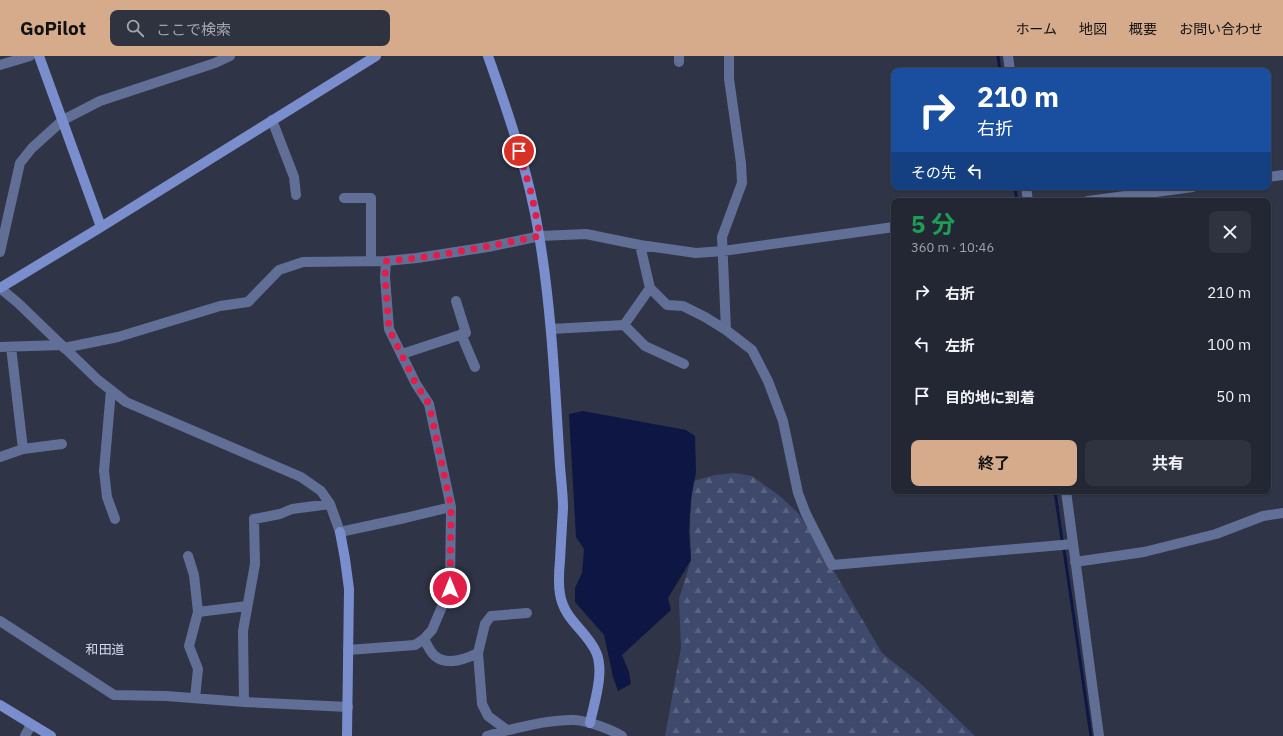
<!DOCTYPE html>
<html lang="ja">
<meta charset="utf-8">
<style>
:root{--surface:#232734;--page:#2f3340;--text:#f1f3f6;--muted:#a3a5ac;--line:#40444f;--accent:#d6ab8b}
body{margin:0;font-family:"IBM Plex Sans","Noto Sans JP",sans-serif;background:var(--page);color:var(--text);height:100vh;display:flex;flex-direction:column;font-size:15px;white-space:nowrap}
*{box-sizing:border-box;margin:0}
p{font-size:13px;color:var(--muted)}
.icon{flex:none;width:22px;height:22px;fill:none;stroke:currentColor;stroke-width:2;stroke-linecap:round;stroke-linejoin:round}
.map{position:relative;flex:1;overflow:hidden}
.panel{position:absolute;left:891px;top:142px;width:380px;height:296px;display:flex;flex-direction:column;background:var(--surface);border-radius:8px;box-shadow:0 1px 3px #0004,0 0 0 1px var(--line)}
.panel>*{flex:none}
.hud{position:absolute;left:891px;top:12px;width:380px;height:122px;border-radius:8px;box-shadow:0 1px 3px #0004,0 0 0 1px var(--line);background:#1a4fa0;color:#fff;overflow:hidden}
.pin{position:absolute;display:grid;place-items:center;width:34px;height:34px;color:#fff;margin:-17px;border:2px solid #fff;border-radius:50%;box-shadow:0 1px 4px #0007}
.me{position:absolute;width:44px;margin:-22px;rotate:0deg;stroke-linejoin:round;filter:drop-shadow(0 0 3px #0008)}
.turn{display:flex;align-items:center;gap:14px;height:84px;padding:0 20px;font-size:18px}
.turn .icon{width:52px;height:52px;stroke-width:2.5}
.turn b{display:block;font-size:28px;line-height:34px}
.then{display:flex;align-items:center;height:38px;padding:0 20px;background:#0003;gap:8px;font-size:15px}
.round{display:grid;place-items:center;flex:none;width:42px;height:42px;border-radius:8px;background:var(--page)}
.head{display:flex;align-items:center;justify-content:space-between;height:68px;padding:0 20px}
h1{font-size:24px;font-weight:700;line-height:30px;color:#1e9e55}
.primary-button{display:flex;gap:8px;margin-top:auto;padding:8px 20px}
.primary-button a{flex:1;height:46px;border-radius:8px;background:var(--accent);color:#111;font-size:16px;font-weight:700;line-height:46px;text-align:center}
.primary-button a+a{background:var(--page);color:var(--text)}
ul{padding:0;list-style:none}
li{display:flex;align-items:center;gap:12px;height:52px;padding:0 20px}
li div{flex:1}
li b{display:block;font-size:15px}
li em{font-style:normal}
header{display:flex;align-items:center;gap:24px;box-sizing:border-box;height:56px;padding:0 20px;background:var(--accent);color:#111}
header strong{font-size:19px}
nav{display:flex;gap:22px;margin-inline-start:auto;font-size:14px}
.search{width:280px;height:36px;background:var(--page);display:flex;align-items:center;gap:10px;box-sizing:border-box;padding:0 14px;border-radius:8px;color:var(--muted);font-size:15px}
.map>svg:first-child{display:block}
.forest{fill:url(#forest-firs)}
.water{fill:#0e1743}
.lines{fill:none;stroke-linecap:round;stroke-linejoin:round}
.stream{stroke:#0e1743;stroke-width:3}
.street{stroke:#616f97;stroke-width:10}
.secondary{stroke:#7a8ecd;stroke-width:10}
.route{stroke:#e11d48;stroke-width:7;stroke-dasharray:0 12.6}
.labels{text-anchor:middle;stroke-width:4;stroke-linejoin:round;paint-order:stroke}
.quarter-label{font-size:13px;fill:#d4dcf2;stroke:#2f3446}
</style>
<header>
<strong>GoPilot</strong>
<div class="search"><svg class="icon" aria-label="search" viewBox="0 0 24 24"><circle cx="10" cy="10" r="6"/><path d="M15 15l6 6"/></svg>ここで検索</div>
<nav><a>ホーム</a><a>地図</a><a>概要</a><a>お問い合わせ</a></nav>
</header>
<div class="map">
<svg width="1283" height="680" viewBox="0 0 1283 680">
<defs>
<pattern id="forest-firs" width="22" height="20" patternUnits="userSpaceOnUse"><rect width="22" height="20" fill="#3e496c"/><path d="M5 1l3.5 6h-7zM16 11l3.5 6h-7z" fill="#5a6482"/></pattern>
</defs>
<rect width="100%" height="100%" fill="#2f3446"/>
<path class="forest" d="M735,417L752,420L780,440L798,457L815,483L882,597L921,628L975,680H665L681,592L679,543L691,504L690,462L693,425L715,419Z"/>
<path class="water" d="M583,355L686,374L695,380L696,416L691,443L689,475L691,504L668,542L671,554L622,599L629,616L631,628L618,635L613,621L604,579L575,546V532L582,517L584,493L576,481L569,358Z"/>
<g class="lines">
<path class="stream" d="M998,0L1000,15
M1015,131L1017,145
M1055,435L1062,484
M1064,494L1091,680"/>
<path class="street" d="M679,0V6
M1008,0L1010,15
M0,9L30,0
M272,64L294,121L296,139
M1268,121L1283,119
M1026,131L1028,145
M344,142H371V205
M1088,145L1193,131
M640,189L650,232L667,249L683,250L705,261L726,274L752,294L768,325L783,365L798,437L806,458L832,509L1073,488
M0,196L20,107L32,92L63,64L100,45L215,7L230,0
M0,232L18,247L98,324L126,346L301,421L321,435L330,448L340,476L405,462L451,451L429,348L416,328L389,273L385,221L386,205
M624,269L645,290L684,308
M551,273L624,269L650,232
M726,274L722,181L742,127L741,107L729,23V0
M461,278L475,311
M0,291L61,289
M11,291L23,393L62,388
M64,292L118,281L220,250L248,246L279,214L303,206L386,205L417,202L488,191L540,180L586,178L640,189L696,197L723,195L894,171
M402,298L466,277L456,245
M111,334L104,415L107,441L115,463
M0,401L23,393
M1066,435L1099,680
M188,500L194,519L198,556L189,590L198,613L195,642
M1075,506L1144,496L1216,478L1263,460L1283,457
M198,556L247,550
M0,565L114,639L166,640L244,646L348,651
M424,583C427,588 430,596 435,600C447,610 466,603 478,597L485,568L491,560L527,557
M348,594L415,589L424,583L432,574L450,532L451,451
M478,597L482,648L488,660L507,674
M244,646L243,575L255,508L254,463L280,458L292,453L330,448
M25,680L31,669
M487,680C511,673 551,663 575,664C588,665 610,673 622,680"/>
<path class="secondary" d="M39,0L101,171
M488,0C509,59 529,118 539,179C552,256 555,333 560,410C561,424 563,438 563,452C562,469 561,486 560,504C559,515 558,527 560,538C564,564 586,574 596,596C605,616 594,647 590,667
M0,232L101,171L376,0
M340,476L345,503L349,533L347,680
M0,649L51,680"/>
</g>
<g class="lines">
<path class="route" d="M450,532L451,451L429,348L416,328L389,273L385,221L386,205C438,201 489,190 540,180L532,140L519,95"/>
</g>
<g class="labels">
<g class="quarter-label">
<text x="105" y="598">和田道</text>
</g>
</g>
</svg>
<div class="pin" style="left:519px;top:95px;background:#d93025"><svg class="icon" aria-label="arrive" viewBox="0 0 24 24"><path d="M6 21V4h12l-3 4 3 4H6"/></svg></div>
<svg class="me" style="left:450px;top:532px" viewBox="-20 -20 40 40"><circle r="17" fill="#e11d48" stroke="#fff" stroke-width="3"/><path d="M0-11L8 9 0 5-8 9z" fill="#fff"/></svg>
<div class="hud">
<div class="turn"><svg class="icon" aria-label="right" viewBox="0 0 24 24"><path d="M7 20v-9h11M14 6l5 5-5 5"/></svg><div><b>210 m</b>右折</div></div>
<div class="then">その先<svg class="icon" aria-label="left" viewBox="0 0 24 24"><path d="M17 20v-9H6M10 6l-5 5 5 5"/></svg></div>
</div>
<section class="panel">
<div class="head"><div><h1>5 分</h1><p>360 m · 10:46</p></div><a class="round"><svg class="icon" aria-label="close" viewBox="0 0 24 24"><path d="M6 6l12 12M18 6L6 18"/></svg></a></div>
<ul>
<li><svg class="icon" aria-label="right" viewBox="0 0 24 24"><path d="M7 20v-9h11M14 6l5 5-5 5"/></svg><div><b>右折</b></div><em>210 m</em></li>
<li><svg class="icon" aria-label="left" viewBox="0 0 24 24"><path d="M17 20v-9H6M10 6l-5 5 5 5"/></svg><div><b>左折</b></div><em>100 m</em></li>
<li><svg class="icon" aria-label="arrive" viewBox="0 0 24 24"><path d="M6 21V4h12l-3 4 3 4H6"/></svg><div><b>目的地に到着</b></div><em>50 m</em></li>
</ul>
<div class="primary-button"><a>終了</a><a>共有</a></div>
</section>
</div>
